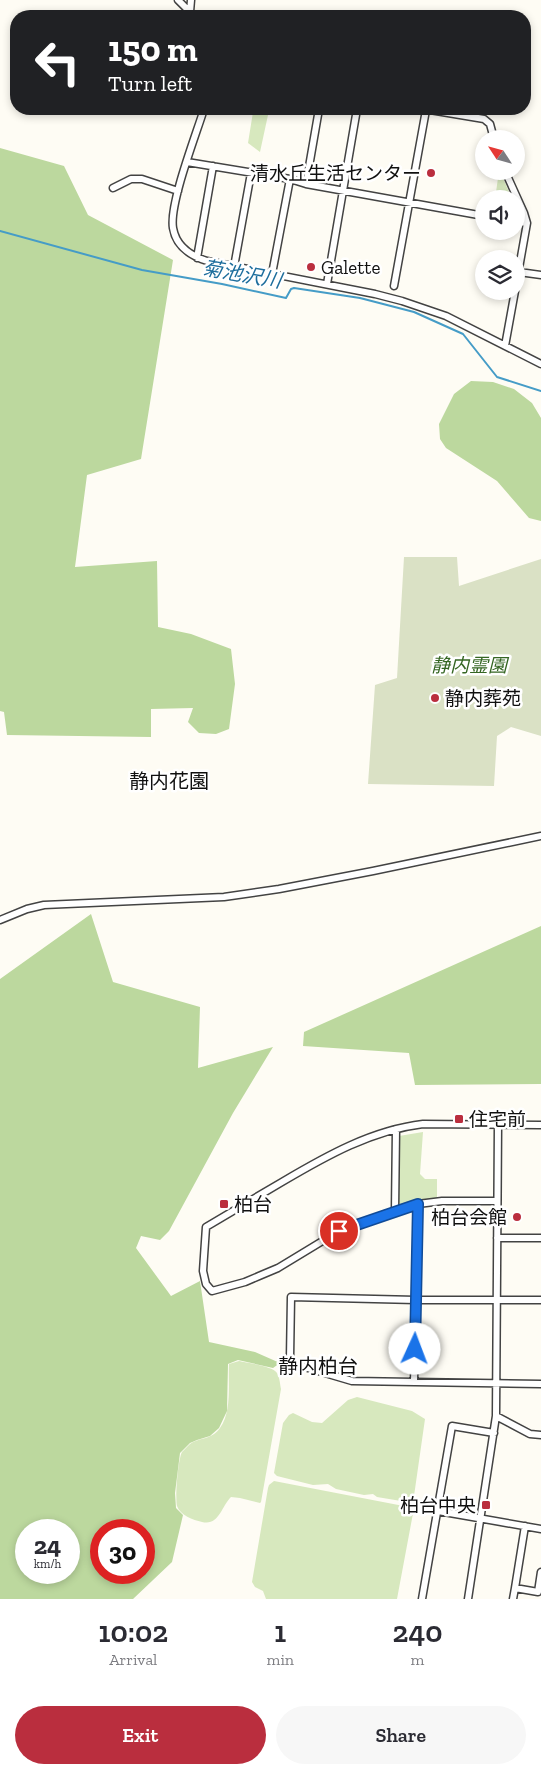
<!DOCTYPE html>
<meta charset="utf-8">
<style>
:root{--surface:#fff;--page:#f7f7f7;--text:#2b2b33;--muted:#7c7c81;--accent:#ba2e3e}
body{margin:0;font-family:"Zilla Slab","Noto Sans JP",serif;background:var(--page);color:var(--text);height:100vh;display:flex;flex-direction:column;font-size:19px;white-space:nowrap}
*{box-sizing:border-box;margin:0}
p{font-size:16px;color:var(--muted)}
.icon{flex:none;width:28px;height:28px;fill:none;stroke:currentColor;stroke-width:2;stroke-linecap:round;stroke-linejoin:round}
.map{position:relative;height:1599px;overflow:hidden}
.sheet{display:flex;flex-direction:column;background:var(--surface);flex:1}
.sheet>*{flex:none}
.banner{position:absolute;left:10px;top:10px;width:521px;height:105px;border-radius:20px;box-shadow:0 2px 8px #0003;background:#202124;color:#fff;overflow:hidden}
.needle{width:32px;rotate:306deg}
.fabs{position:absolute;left:475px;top:130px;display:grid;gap:10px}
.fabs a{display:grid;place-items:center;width:50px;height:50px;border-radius:50%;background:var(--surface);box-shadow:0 2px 8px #0003;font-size:25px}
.speed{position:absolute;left:15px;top:1519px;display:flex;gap:10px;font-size:25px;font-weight:700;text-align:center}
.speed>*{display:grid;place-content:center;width:65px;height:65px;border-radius:50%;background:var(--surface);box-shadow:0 2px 8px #0003;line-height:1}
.speed small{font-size:12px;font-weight:400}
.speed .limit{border:8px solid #d22;background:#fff;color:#111}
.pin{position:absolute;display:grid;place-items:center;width:42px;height:42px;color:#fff;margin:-21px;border:2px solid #fff;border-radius:50%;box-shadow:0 1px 5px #0007}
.me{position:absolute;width:55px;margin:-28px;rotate:2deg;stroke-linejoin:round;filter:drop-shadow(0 0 4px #0008)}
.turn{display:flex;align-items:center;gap:18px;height:105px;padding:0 15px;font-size:22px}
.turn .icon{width:65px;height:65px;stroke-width:2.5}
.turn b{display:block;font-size:35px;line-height:42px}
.eta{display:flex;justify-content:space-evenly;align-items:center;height:85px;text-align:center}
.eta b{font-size:30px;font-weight:600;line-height:35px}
.cta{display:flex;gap:10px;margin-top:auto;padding:10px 15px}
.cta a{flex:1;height:58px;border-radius:30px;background:var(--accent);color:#fff;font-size:20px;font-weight:600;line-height:58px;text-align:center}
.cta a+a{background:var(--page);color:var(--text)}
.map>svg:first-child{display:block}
.green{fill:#d7e8be}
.forest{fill:#bcd89e;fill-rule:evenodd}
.cemetery{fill:#dae1c5}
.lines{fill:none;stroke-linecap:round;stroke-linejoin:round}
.stream{stroke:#459cc7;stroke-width:2}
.minor-casing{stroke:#434343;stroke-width:9}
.minor{stroke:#fff;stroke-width:6}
.route-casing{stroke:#114b97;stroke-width:12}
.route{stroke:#1a73e8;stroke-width:9}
.poi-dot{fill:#ba2e3e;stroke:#fff;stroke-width:2}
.labels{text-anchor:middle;stroke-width:5;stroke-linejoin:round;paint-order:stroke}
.poi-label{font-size:19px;fill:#101010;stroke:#fff;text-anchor:start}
.park-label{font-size:19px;font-style:italic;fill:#356623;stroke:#fff}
.water-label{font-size:20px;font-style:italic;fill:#1e6e9d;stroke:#fff}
.neighbourhood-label{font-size:20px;fill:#101010;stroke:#fff}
</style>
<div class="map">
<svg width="541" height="1599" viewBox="0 0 541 1599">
<rect width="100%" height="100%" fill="#fefcf4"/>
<path class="green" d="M253,112L268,115L260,152L248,143Z
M499,171H500L512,199H495Z
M423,1132L420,1174L425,1179H437V1198L399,1205V1136Z
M239,1361C247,1363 273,1366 277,1373C280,1378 280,1385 281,1389L261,1502L260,1503L240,1498L231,1497C221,1507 219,1526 202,1522C193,1520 180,1515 177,1506C175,1498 178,1459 182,1452C184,1450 188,1446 190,1444C200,1437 212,1440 220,1428C232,1411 228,1385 229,1364Z
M357,1397L412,1411L425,1419L413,1503L377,1497L373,1494L364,1495L336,1489L328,1484L313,1485L277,1476L274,1473L283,1423L289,1415L293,1413L312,1422L322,1423L348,1400Z
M274,1481L414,1508L397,1599H266L263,1591L255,1587L252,1582L268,1488L269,1485Z"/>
<path class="forest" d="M0,148L64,166L88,215L173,260L141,459L87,475L75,567L157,561L158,627L191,634L231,649L235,684L229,729L216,734L199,733L188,722L193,708L151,709V737L7,735L4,712L0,711Z
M471,381L493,382L514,389L532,403L541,418V521L529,518L497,481L446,448L440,439L439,424L454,394Z
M91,914L113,982L200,1007L198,1068L273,1047L233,1113L169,1231L160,1240L141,1236L136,1248L171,1296L200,1281L209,1342L255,1352L280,1363L273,1368L238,1360L228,1364L227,1411L219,1428L210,1436L197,1440L190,1443L180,1453L175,1493L176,1508L183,1515L172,1562L133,1599H0V979ZM26,1530H69V1572H26ZM101,1530H144V1572H101Z
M541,926V1084L415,1085L409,1053L303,1046L304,1032Z"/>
<path class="cemetery" d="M404,557H457L459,586L541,559V736L511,727L497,736L494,786L368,784L375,685L397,678Z"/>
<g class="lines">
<path class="stream" d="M0,231L142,270L222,284L286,298L291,289L294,288L360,298L414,312L463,334L497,377L541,391"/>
<defs>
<path id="minor" d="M178,0L194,16
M190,12L191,0
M204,109C196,135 169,204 173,228C176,246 191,256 207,261L375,294L402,301L446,316L541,364
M319,109L306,184L484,216
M424,109L484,119L490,124L494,139
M187,162L290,179L306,184
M505,171L524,213L527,223L516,285
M113,188L131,179H142L178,191
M516,221L527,223
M197,258L213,166
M234,267L251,173
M519,272L541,275
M272,274L290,179
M327,284L357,109
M394,286L426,110
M505,346L515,291
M0,920L27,909L44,905L224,897L279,889L373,871L541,836
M497,1201H442L418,1204L400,1209L339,1231L278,1268L259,1276L245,1282L212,1291L206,1284L203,1271L206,1227C231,1212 257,1197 282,1182C326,1156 372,1130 423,1124L541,1125
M395,1211L396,1129
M497,1238H541
M541,1300H416L291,1297L290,1358L291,1363L352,1381L541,1384
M414,1382L418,1204
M496,1416L530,1434L541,1435
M438,1511L541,1529
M525,1526L515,1588L538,1592L541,1572
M422,1599L452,1426L494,1433
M468,1599L496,1416L498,1124
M513,1599L515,1588"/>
</defs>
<use href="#minor" class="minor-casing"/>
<use href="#minor" class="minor"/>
</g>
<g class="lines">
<defs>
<path id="route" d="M339,1231L418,1204L415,1349"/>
</defs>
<use href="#route" class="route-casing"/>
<use href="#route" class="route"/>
</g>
<g class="poi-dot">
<circle cx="431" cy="173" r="5"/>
<circle cx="311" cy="267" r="5"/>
<circle cx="435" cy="698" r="5"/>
<rect x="454" y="1114" width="10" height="10" rx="2.5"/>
<rect x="219" y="1199" width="10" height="10" rx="2.5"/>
<circle cx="517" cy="1217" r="5"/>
<rect x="481" y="1500" width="10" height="10" rx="2.5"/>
</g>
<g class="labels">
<g class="poi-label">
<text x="421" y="180" text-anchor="end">清水丘生活センター</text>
<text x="321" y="274">Galette</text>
<text x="445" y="705">静内葬苑</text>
<text x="469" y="1126">住宅前</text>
<text x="234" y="1211">柏台</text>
<text x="507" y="1224" text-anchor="end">柏台会館</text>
<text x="476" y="1512" text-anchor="end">柏台中央</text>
</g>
<g class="park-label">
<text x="469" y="672">静内霊園</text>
</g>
<g class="water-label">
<text transform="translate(242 274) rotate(10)" y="7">菊池沢川</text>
</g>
<g class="neighbourhood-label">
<text x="169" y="788">静内花園</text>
<text x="318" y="1373">静内柏台</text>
</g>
</g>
</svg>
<div class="fabs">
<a><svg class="needle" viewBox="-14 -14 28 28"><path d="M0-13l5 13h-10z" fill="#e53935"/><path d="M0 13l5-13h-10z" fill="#7c7c81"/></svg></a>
<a><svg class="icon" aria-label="sound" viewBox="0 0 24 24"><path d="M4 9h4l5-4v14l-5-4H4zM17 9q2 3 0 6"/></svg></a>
<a><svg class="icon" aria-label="layers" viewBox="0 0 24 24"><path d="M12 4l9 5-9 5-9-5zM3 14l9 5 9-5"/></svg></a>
</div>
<div class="speed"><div>24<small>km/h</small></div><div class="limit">30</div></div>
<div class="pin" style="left:339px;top:1231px;background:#d93025"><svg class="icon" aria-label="arrive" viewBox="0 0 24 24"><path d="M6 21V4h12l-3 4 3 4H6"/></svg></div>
<svg class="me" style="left:415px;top:1349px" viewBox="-20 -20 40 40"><circle r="19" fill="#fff"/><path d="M0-13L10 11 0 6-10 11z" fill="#1a73e8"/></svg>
<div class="banner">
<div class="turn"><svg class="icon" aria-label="left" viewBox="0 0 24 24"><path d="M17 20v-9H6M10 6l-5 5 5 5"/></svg><div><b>150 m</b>Turn left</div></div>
</div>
</div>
<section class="sheet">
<div class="eta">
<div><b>10:02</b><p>Arrival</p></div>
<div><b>1</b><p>min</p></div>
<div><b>240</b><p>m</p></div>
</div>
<div class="cta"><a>Exit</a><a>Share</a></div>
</section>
